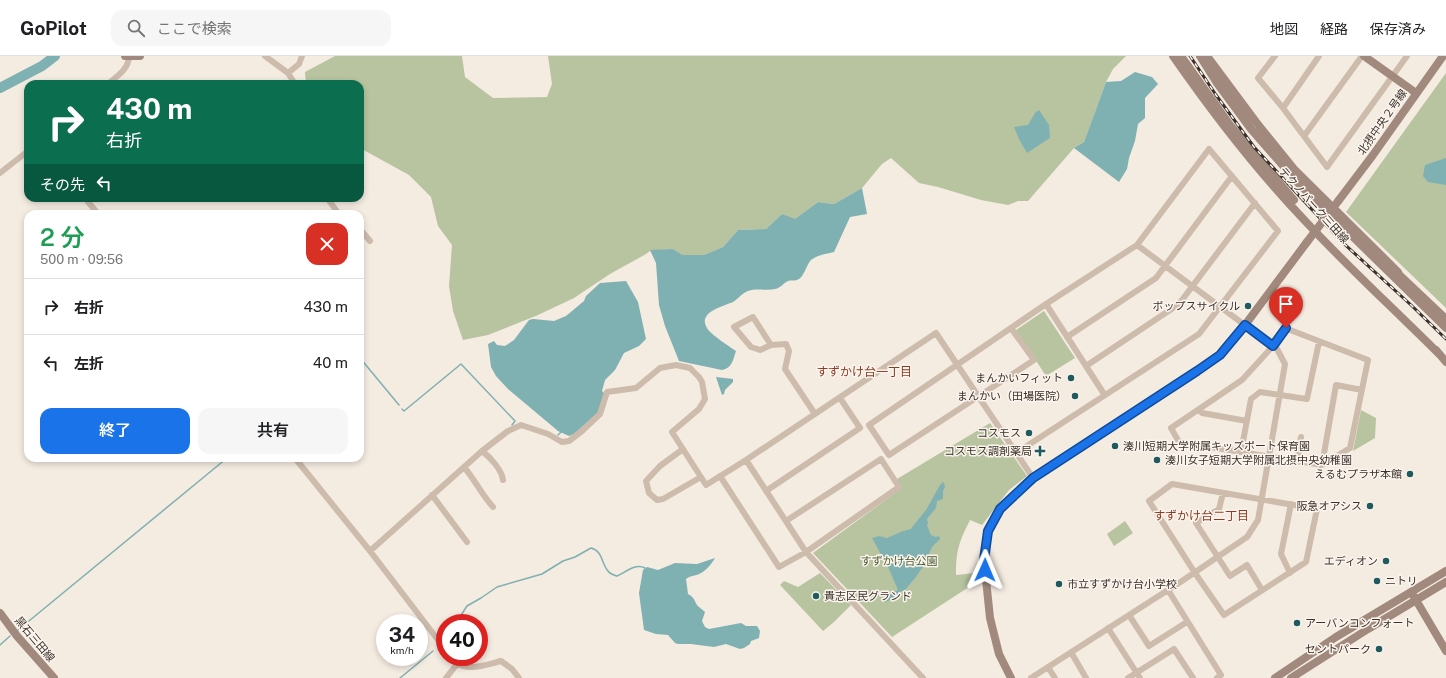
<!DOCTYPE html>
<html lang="ja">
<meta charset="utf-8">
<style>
:root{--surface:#fff;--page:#f6f6f6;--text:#202124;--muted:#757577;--line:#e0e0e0;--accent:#1a73e8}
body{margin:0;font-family:"Public Sans","Noto Sans JP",sans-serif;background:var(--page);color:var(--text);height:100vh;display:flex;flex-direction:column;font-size:15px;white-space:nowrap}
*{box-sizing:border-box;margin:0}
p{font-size:13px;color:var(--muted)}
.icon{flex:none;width:22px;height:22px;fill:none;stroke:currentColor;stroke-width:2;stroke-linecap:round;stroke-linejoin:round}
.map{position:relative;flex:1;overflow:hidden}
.sheet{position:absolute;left:24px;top:154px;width:340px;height:252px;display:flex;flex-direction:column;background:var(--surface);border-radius:12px;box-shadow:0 2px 6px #0003}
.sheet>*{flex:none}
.guide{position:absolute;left:24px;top:24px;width:340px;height:122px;border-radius:12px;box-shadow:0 2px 6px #0003;background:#0b6e4f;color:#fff;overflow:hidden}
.speed{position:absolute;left:376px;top:558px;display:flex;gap:8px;font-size:20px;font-weight:700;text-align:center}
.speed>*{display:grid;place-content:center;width:52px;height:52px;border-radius:50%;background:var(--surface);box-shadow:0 2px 6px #0003;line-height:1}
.speed small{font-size:10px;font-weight:400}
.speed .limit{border:6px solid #d22;background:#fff;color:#111}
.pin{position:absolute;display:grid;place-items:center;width:34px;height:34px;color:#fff;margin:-41px -17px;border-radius:50% 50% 50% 0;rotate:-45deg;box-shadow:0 0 4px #0007}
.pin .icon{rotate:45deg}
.me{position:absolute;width:44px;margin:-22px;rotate:1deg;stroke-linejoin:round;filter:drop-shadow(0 0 3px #0008)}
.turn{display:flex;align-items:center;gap:14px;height:84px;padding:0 16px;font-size:18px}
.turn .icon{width:52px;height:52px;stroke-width:2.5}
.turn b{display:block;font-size:28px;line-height:34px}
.then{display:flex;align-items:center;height:38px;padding:0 16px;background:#0003;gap:8px;font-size:15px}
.round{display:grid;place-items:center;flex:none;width:42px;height:42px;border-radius:12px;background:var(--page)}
.overview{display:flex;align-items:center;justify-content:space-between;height:68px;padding:0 16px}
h1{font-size:24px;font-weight:600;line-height:30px;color:#1e9e55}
.action{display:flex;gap:8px;margin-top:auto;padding:8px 16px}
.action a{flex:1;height:46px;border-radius:12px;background:var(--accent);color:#fff;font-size:16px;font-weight:600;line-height:46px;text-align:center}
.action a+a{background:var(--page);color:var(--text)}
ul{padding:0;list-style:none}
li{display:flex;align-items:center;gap:12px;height:56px;padding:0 16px;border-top:1px solid var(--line)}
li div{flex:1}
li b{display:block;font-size:15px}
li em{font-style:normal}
header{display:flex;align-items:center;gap:24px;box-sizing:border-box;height:56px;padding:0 20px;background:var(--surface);border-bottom:1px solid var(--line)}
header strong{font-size:19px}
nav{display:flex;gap:22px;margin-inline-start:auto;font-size:14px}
.search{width:280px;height:36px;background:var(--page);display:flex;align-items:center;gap:10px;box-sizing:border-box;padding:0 14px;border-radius:12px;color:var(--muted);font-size:15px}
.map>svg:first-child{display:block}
.green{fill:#b8c4a0}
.water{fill:#7fb0b2}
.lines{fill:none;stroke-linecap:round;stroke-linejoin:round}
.stream{stroke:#7fb0b2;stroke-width:1.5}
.river{stroke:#7fb0b2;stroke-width:10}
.street{stroke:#cdbbac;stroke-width:6}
.secondary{stroke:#a18a7d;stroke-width:8}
.rail-casing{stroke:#3b302b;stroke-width:3}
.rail{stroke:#fbf5ee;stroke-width:1.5;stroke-dasharray:4.5;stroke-linecap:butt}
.secondary-bridge{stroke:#a18a7d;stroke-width:8}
.route-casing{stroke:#114b97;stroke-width:10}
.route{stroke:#1a73e8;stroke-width:7}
.poi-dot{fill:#1f5a5e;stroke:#fbf5ee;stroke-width:1.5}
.labels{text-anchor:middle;stroke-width:3;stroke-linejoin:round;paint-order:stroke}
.street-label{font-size:11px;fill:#3b302b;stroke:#fbf5ee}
.poi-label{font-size:11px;fill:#3b302b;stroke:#fbf5ee;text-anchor:end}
.park-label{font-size:11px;fill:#4a5a2e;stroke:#fbf5ee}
.neighbourhood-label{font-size:12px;fill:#8c3b22;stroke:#fbf5ee}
</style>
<header>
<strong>GoPilot</strong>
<div class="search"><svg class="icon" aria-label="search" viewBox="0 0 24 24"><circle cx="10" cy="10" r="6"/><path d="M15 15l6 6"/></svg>ここで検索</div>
<nav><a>地図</a><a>経路</a><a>保存済み</a></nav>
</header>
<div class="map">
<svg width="1446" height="622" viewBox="0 0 1446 622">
<rect width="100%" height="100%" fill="#f4ebe1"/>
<path class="green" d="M335,0H462L465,21L493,42L547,41L552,28L548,0H1126L1113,13L1106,26L1084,86L1074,92L1028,145H1018L1008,149L981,144L938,131L919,127L891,102L882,108L862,132L834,148L818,146L794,164L782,158L766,173L738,174L723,191L704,199H683L673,193L650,195L646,198L610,218L574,242L538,259L488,279L463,284L453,255L449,230L452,189L438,170L431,141L409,119L360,92V28H306L305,16Z
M1446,17V252L1346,156Z
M1044,255L1075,302L1046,320L1016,274Z
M1361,354L1376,362L1375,382L1353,395Z
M990,367L1027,420L1009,434L982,469L970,464C959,486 956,494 956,519L975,517V527L892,581L813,497L902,432L897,423Z
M1125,465L1133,477L1114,490L1107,478Z
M820,517L851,549L834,566L823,575L780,529L784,525L798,531Z"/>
<path class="water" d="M1135,16L1152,21L1158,28L1145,42V62L1138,68L1135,85L1129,102L1127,113L1119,126L1074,92L1084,86L1106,26L1121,25Z
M1039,54L1049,69L1050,82L1027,97L1019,83L1014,71L1028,69L1035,57Z
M1446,102V129L1428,126L1423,120L1425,109Z
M862,132L867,158L850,161L834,196C826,198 817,199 811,204C806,209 804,222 797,224C794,225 791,224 788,225C783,227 781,232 775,233C767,235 756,232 748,235C742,237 738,243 733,246C724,250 697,256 707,272C710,278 730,291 736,295C733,304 732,312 722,314L679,305L665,270L659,249L656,207L650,194L673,193L683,199H704L723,191L738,174L766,173L782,158L795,163L818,146L834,148Z
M626,225L638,246L646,283L639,290L624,297L615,314L605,324L602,335L605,338L599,356L574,378L569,380L558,375L508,333L496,320L491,311L488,288L494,285L497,289L505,290L514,284L529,264L533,263L554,265L566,260L584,245L586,240L600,227Z
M716,321L733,323V326L725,334L724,338L722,339Z
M943,426L944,427L945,431L943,435V443L937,445L936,452L927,463L928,467L927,469L931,479L936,481L939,480L940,483L932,491L924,509L916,521L905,534L899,536L895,542L885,546L884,541L898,534L889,513L872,482L879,480L887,482L903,475L911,473L913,470L926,454L940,429Z
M715,502C712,507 707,514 701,517C696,520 691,519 686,523L688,538C696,542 694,547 699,551C701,553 703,554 705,556L702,565L705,571L709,573L741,567L746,570H757L760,575L759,582L751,585L750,588L744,592L740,593L726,588L714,591L691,588H678L675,587L668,579L656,578L644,574L639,537L643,514L647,511L658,514L675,507L697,508Z"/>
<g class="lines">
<path class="stream" d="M360,302L399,349
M402,353L404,355L461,308L515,365L512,369
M558,379L561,376
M456,567L467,550L481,542L497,531L542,518L563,505L575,501L591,492C603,495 601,507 608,515C610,518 614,519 617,520C626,516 635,507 645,512
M18,574L227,402
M445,584V583
M0,589L10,580
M400,622L433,595"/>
<path class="river" d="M0,32L42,10L55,0"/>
<path class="street" d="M265,0L288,17L295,28
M1275,0L1258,22L1283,52L1327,111L1407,0
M288,17L299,8L302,0
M108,28C117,20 128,14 129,1
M1283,52L1319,0
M1304,80L1362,0
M0,117L28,95
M85,142L98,158
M327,142L339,158
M360,173L370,185
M1046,248L1104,338
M1011,272L1034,304L889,399L869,369L1046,248L1137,189L1209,93L1278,175L1199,278L1016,397
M1285,272L1368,304L1350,392L1322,409L1179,386L1171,372L1242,324L1273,290Z
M1067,281L1156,222L1232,120
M771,289L753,261L734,271L751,291L760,294L771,289L786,288L789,295L785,313L815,358
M1086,310L1179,248L1255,147
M1199,353L1202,357L1247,365
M683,393L660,410L646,425L649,437L657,444L663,443L701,421
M482,395C490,401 502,414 503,424
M1241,396L1251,343L1260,336L1307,343L1319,286
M295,402L370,495L445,593
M746,404L806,496L923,622
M1297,406L1301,381
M1322,409L1336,329L1362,334
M464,411C475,424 482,439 493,451
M720,420L779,511L806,496L899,431L881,403L786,465
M1172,428L1317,453L1306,506L1224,559L1195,517L1149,445Z
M766,435L860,372L840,342
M1223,437L1219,453L1196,467L1230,520L1247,509L1262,534
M432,439L467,486
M370,495L482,395L508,375L521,369L548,378L562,386L569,385L582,375L600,358L607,336L636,332L660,312L676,309L690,312L699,321L702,326L705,343L699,353L672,376L706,429L746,404L936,277L1033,422
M1290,517L1281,498L1291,448
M1168,534L1221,619L1217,622
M1129,559L1149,590L1187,566
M1108,572L1140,622
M1071,596L1086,622
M452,601C453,603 455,607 458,608C470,615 489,608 501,605L512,613L519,622
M1048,611L1055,622
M446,622L457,608
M1031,622L1182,525L1247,481L1258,464L1285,308L1277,293L1137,189
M1128,622L1174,593L1193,622"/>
<path class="secondary" d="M125,0H140
M1173,0C1214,59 1258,116 1308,168C1350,213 1396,255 1440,299
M1181,0L1230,69L1294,144
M1200,0L1217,27L1251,73L1299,128L1446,272
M1207,0L1256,66L1294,113L1398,216
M1364,0L1416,37
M1339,144L1373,99L1443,0
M1393,213L1446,263
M1436,294L1446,306
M1413,539L1446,595
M0,557L17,580L54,622
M1011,622L999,598L990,562L984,504L988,475L1000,453L1033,422L1197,315L1220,299L1245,269L1307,186
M1275,622L1336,581L1446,515
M1291,622L1368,573L1446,526"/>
<defs>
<path id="rail" d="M1190,0L1216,39L1254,91L1341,185L1411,249L1446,283"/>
</defs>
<use href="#rail" class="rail-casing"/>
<use href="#rail" class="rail"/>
<path class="secondary-bridge" d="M1307,186L1339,144"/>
</g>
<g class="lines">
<defs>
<path id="route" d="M985,514L984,504L988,475L1000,453L1033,422L1197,315L1220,299L1245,269L1273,290L1286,272"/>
</defs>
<use href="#route" class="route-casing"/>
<use href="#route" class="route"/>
</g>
<g class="poi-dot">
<circle cx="1248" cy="250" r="4"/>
<circle cx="1071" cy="322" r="4"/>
<circle cx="1075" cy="340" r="4"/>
<circle cx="1029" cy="377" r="4"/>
<circle cx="1115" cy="390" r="4"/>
<path d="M1038 389h4v4h4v4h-4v4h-4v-4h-4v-4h4z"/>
<circle cx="1157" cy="404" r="4"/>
<circle cx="1410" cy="418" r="4"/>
<circle cx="1370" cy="450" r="4"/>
<circle cx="1386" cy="505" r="4"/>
<circle cx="1377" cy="525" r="4"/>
<circle cx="1059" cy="528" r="4"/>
<circle cx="816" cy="540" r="4"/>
<circle cx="1297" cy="567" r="4"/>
<circle cx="1379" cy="593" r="4"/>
</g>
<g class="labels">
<g class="street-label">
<text transform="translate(1382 66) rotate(-55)" y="4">北摂中央２号線</text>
<text transform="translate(1314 149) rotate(48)" y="4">テクノパーク三田線</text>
<text transform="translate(35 583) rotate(50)" y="4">黒石三田線</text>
</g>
<g class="poi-label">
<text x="1240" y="254">ポップスサイクル</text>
<text x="1063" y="326">まんかいフィット</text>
<text x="1067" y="344">まんかい（田場医院）</text>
<text x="1021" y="381">コスモス</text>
<text x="1123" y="394" text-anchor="start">湊川短期大学附属キッズポート保育園</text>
<text x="1032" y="399">コスモス調剤薬局</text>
<text x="1165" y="408" text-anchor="start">湊川女子短期大学附属北摂中央幼稚園</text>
<text x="1402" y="422">えるむプラザ本館</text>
<text x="1362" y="454">阪急オアシス</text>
<text x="1378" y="509">エディオン</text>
<text x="1385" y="529" text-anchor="start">ニトリ</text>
<text x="1067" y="532" text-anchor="start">市立すずかけ台小学校</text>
<text x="824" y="544" text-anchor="start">貴志区民グランド</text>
<text x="1305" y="571" text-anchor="start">アーバンコンフォート</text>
<text x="1371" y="597">セントパーク</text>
</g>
<g class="park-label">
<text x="899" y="509">すずかけ台公園</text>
</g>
<g class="neighbourhood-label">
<text x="864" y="320">すずかけ台一丁目</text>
<text x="1201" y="464">すずかけ台二丁目</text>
</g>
</g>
</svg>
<div class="speed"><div>34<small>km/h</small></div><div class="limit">40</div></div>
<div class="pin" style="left:1286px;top:272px;background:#d93025"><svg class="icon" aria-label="arrive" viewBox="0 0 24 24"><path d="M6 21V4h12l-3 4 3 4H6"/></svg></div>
<svg class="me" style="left:985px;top:514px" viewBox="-20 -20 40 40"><path d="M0-17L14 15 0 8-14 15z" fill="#1a73e8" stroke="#fff" stroke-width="4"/></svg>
<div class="guide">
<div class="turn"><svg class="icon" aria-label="right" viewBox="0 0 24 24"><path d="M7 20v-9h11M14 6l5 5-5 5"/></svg><div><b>430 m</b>右折</div></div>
<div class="then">その先<svg class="icon" aria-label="left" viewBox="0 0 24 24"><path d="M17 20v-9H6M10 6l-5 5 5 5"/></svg></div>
</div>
<section class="sheet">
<div class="overview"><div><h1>2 分</h1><p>500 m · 09:56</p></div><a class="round" style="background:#d93025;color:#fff"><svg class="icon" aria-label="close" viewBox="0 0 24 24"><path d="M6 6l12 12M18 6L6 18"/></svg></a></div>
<ul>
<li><svg class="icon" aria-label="right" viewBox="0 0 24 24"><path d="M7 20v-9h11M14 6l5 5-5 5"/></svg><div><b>右折</b></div><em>430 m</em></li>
<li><svg class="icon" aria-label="left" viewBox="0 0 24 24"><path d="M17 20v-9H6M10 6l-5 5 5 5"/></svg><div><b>左折</b></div><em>40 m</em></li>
</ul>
<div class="action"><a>終了</a><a>共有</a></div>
</section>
</div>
